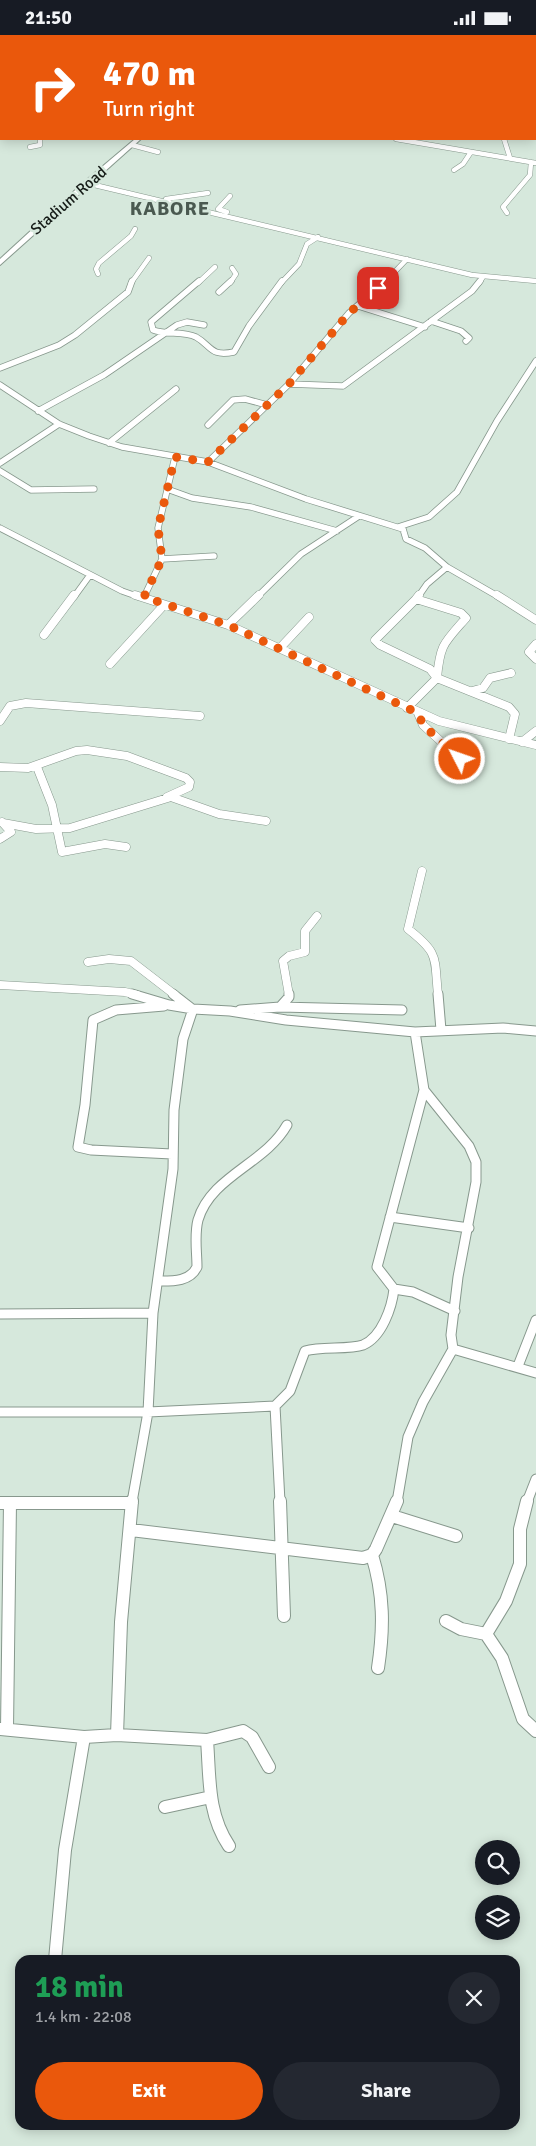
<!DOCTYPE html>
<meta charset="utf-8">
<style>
:root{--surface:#171b24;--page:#242831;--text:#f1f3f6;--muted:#9ea1a6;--accent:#ea580c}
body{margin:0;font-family:Signika,sans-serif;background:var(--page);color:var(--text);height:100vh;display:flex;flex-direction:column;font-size:19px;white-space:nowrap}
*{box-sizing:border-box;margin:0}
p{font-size:16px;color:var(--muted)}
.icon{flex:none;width:28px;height:28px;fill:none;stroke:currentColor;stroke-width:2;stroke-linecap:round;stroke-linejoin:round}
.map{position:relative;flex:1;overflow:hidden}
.side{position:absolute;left:15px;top:1920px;width:505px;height:175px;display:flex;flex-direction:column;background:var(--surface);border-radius:15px;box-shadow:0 2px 12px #0003}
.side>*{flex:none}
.top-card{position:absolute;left:0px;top:0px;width:536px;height:105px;box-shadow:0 2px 12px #0003;background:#ea580c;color:#fff;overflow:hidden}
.buttons{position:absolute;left:475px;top:1805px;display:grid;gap:10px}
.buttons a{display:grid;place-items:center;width:45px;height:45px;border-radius:50%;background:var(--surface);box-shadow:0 2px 12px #0003;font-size:25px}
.pin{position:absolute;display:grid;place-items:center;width:42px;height:42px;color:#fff;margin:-21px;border-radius:10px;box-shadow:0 2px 8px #0006}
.me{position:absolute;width:55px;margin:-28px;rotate:311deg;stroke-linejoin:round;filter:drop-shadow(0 0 4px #0008)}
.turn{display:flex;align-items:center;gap:18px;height:105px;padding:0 20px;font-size:22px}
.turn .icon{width:65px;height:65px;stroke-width:2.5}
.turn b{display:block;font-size:35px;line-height:42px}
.round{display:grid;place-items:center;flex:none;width:52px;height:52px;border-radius:26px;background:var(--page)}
.headline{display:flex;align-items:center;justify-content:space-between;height:85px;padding:0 20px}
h1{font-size:30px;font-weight:700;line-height:38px;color:#1e9e55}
.cta{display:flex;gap:10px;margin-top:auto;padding:10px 20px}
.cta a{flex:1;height:58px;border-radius:30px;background:var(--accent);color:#fff;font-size:20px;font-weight:700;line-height:58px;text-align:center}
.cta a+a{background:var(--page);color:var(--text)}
.status{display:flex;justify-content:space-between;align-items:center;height:35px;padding:0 25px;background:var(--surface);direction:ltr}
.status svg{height:14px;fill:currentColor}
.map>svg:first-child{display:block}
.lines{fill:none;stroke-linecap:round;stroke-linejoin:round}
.minor-far4-casing{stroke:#87988d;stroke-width:5.5}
.minor-far3-casing{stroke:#87988d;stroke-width:7}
.minor-far2-casing{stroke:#87988d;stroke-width:9}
.minor-far1-casing{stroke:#87988d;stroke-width:11}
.minor-casing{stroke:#87988d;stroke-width:14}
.major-casing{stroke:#87988d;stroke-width:2}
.minor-far4{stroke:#fff;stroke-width:4.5}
.minor-far3{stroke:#fff;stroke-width:5.5}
.minor-far2{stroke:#fff;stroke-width:8}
.minor-far1{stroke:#fff;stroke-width:9}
.minor{stroke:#fff;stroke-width:12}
.major{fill:#fff;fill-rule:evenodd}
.route{stroke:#ea580c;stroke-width:9;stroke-dasharray:0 16.2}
.labels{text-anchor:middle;stroke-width:5;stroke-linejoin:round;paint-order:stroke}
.far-street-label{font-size:16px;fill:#141a16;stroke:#d6e8dc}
.far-district-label{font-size:20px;font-weight:bold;letter-spacing:1px;fill:#4a5950;stroke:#d6e8dc}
</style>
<div class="status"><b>21:50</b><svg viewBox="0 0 49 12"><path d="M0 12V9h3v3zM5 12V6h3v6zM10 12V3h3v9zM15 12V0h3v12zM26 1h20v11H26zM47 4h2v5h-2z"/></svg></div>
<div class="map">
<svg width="536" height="2111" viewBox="0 0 536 2111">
<rect width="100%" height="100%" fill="#d6e8dc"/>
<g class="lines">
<defs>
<path id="minor-far4" d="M19,0L24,1
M396,104L536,128
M504,104L510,123
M132,110L158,117
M30,112L40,110V104
M454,135L463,129L471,117
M86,148L472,240L536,246
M166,164L208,158
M227,177L218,174L230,161
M507,178L503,172L530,140L531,127
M98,239L96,234L99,228L131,201L135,194
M131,248L149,223
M198,248L215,232
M230,248L236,239L232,233
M281,248L299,229L307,209L318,202
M384,248L407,224
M479,248L483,242"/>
<path id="minor-far3" d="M199,246L151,287L153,295C167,300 183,296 196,302C212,311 210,322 234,317L249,291L282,246
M219,257L231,246
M358,271L425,292
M431,286L461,296L469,303L466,306
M0,333L59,310L75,300L128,257L132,246
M289,349L343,351L472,256L480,246
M0,350L59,389L89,401L122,412L208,427L306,464L403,494L406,504L425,513L447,532L427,549L418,562
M38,376L104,340L177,290L187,287L204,290
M208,390L233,365L245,364L267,370
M109,408L176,354
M208,427L289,349L349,278L386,246
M0,428L59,389
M0,436L31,455L94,454
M167,454L192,463L251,472L337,496
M398,492L429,482L457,457L497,386L536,326
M0,493L122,556L139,562
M162,524L214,521
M447,532L499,562
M74,562L90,540
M144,562L162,524L158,493L175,422
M257,562L301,519L359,481"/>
<path id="minor-far2" d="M135,560L228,590L439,686L536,710
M497,560L536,585
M144,562L145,560
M416,564L375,605L380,610L430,634L437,643L509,672L515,679L509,704
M228,590L259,560
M44,600L74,560
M536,609L529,617L536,624
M280,613L309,582
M110,629L164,570
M472,656L483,653L490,643L511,638
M407,673L437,643C440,609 444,608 466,583L461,578L416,564L419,560
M418,678L423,690L460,724
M0,686L10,671L26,668L200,681
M522,707L536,696
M0,732L28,733L76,716L87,715L127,721L186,743L190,747L189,752L167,762
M37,732L52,770L62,817L105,809L126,812
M3,788L36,794L70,793L171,762L219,779L266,786
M0,804L11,797L2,787
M422,836L408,894C440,919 434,922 438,960
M88,927L109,924L131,926L175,960
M0,950L125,957L137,960
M289,960L283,926L289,921L305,917V896L317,881"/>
<path id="minor-far1" d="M132,959L169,970L193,974L230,976L286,985L415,997L503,993L536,996
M173,959L191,973
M438,959L441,995
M164,971L116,975L93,985L85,1070L78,1112L91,1115L172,1119
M280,972L289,962V959
M240,975L280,972L402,975
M415,997L424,1055L377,1232L394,1254L413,1257L455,1276
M390,1182L469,1193
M158,1246C172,1246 190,1247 197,1232C197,1217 194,1200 198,1185C211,1141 265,1129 287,1090
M0,1279L153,1278
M453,1314L536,1338
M518,1331L536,1285
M275,1371L280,1467
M0,1377H148L275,1371L290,1356L305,1316C322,1311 348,1315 363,1310C382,1302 392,1272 394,1254
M132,1467L148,1377L153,1278L173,1134L174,1075L183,1004L193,974
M397,1467L408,1402L423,1367L453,1314L451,1300L458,1242L476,1147V1127L469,1111L424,1055
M527,1467L536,1444"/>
<path id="minor" d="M280,1466L284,1581
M527,1466L520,1494V1529L506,1566L486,1599L502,1623L523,1684L536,1696
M0,1468H132
M392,1481L456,1501
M131,1495L363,1523L372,1520L376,1514L397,1466
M372,1520C384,1559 384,1593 378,1633
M446,1586L461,1594L486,1599
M0,1694L84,1702L117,1700L121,1587L132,1466
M7,1694L10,1468
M117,1700L207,1705L243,1696L252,1702L269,1732
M207,1705C210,1743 207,1778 229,1811
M165,1772L211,1762
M55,1925L65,1815L84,1702"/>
<path id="major" d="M135,104H141L0,230V224L84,147Z"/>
</defs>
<use href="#minor-far4" class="minor-far4-casing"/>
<use href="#minor-far3" class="minor-far3-casing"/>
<use href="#minor-far2" class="minor-far2-casing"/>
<use href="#minor-far1" class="minor-far1-casing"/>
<use href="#minor" class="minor-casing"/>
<use href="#major" class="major-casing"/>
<use href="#minor-far4" class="minor-far4"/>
<use href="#minor-far3" class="minor-far3"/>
<use href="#minor-far2" class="minor-far2"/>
<use href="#minor-far1" class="minor-far1"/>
<use href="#minor" class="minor"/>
<use href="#major" class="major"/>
</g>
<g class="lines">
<path class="route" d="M378,253L349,278L289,349L208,427L175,422L158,493L162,524L144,562L228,590L418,678L423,690L460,724"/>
</g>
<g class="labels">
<g class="far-street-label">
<text transform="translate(68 165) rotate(-41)" y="6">Stadium Road</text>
</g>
<g class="far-district-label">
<text x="170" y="180">KABORE</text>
</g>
</g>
</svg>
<div class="buttons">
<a><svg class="icon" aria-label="search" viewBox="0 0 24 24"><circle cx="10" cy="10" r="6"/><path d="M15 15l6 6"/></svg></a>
<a><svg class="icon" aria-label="layers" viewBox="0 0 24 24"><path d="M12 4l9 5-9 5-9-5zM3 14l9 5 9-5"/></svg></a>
</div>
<div class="pin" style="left:378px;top:253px;background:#d93025"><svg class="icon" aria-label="arrive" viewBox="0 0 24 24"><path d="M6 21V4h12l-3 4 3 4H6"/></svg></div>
<svg class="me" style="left:460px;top:724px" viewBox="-20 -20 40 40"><circle r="17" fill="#ea580c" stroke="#fff" stroke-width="3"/><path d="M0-11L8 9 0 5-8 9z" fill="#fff"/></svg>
<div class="top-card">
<div class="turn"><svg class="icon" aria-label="right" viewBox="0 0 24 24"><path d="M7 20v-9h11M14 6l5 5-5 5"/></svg><div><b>470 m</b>Turn right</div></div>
</div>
<section class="side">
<div class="headline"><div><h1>18 min</h1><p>1.4 km · 22:08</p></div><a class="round"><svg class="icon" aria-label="close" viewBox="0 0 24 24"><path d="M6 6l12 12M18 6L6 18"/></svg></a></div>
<div class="cta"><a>Exit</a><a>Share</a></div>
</section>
</div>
